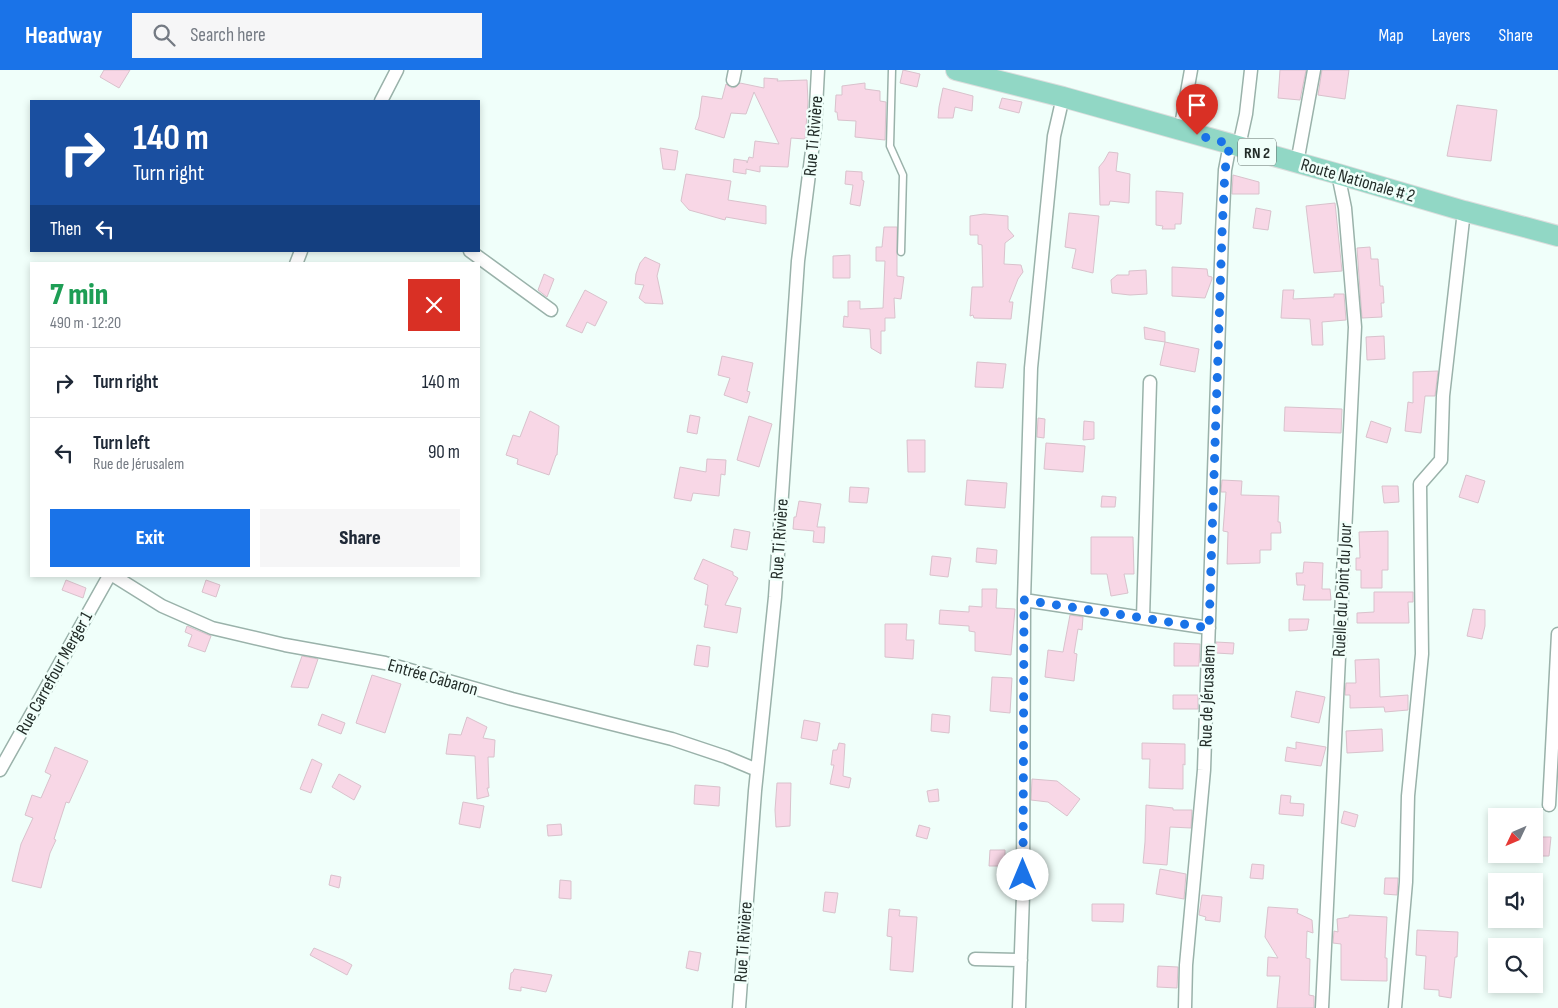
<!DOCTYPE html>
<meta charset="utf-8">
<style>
:root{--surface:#fff;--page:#f6f6f7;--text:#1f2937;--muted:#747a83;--line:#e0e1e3;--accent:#1a73e8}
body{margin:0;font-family:"Sofia Sans Condensed",sans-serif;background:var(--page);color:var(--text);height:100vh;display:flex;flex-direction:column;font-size:19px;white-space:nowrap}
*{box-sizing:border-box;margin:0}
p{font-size:16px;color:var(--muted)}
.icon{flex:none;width:28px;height:28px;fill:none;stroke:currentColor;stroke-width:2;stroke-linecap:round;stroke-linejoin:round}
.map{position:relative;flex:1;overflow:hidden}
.drawer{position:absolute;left:30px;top:192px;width:450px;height:315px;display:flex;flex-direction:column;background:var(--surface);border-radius:0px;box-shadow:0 2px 8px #0003}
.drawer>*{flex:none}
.top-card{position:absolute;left:30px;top:30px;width:450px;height:152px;border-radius:0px;box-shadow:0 2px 8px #0003;background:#1a4fa0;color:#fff;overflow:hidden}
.needle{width:32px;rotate:226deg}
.controls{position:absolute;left:1488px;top:738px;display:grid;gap:10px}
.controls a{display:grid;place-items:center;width:55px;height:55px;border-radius:0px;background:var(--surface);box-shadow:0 2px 8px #0003;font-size:25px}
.pin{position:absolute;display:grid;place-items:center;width:42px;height:42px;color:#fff;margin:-51px -21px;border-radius:50% 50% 50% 0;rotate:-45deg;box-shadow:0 0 5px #0007}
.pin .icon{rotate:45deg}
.me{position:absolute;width:55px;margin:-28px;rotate:0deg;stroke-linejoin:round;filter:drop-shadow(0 0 4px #0008)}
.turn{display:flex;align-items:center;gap:18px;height:105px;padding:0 20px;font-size:22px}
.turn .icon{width:65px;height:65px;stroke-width:2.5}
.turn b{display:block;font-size:35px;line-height:42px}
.then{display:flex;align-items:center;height:48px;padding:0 20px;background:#0003;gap:10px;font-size:19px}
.round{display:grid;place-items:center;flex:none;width:52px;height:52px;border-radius:0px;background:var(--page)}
.headline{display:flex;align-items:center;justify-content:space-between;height:85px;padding:0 20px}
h1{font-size:30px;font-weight:800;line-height:38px;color:#1e9e55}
.button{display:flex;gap:10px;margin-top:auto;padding:10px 20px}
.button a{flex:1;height:58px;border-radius:0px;background:var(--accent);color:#fff;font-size:20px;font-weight:800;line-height:58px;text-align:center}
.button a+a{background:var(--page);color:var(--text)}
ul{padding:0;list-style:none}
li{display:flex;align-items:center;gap:15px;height:70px;padding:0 20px;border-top:1px solid var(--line)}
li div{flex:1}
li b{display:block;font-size:19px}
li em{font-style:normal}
header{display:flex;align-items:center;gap:30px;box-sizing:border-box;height:70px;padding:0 25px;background:var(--accent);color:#fff}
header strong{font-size:24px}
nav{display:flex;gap:28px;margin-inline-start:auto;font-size:18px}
.search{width:350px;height:45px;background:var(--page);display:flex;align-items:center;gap:12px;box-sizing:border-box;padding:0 18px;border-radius:0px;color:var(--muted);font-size:19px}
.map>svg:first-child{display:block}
.building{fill:#f8d7e6;stroke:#d9c2cc}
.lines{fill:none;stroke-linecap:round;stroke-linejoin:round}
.lane-casing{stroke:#9ab2aa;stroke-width:9}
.street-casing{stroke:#9ab2aa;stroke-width:15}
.primary-casing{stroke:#dcdddd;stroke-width:22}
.lane{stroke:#fff;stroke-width:6}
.street{stroke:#fff;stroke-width:12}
.primary{stroke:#91d7c5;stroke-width:20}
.route{stroke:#1a73e8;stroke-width:9;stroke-dasharray:0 16.2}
.labels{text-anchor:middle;stroke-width:5;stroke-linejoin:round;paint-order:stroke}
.shield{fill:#f0fffa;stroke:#606c68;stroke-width:1}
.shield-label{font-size:16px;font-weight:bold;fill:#232d29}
.street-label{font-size:18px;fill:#232d29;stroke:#f0fffa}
</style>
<header>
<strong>Headway</strong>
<div class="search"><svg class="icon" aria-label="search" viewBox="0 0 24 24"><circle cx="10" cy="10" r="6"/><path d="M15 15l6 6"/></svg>Search here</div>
<nav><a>Map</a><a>Layers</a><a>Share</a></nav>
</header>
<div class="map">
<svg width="1558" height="938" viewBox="0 0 1558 938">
<rect width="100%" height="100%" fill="#f0fffa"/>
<path class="building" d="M104,0H130L119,18L100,7Z
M903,0L920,4L917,17L900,13Z
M1280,0H1306L1300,30L1278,28Z
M1322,0H1349L1345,29L1318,25Z
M764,8L778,9L777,11L807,10L808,32L805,69L791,68L788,97L760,96V102L746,99V104L733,102L734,89L747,91V93L749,87L753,88L755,71L779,74L754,22L746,44L731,43L724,68L695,59L699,47L702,26L722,29L726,14L732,18L736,17L740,13L764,18Z
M865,13V19L880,21V31L886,32L885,70L855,67L856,51L838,50L837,42H835L836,25H842V16Z
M943,18L973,26L972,41L955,37L953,48H938L939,37Z
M1002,28L1022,32L1019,43L999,38Z
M1457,35L1497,40L1491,91L1447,86Z
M660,78L678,81L675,100L663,99Z
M1109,82L1118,83L1116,101L1130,104L1129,133L1110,131L1109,135H1100L1099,97L1104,91Z
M846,101L862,102V110L864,111L860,136L850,134L853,115L845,114Z
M686,104L731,111L728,130L766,136V154L726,147L725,150L689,140L681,131Z
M1233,105L1259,112V124H1232Z
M1156,121L1183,123L1181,154H1175V159H1162L1163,156L1156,155Z
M1335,133L1342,201L1314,203L1306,136Z
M1256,138L1271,141L1268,160L1253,158Z
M1069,143L1099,146L1093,203L1072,198L1076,179L1065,177Z
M984,144L1008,146V159L1014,166L1005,173L1004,194L1021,195L1023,202L1018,209L1009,232H1013L1011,249L974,248L973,245L970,246L972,217H983L982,175L978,174V165H970V146Z
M884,157H897V206L904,207L901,229L894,228L895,248H885V261H881V284L871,278L870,259L843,257L844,246L848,247V231H860V239L883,238L885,191H876V177H882Z
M1370,177L1371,189H1378L1380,216H1383L1384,233H1381L1382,247L1362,248L1357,178Z
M850,185V208H833V186Z
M645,187L660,194L657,206L663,234L645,233L639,228L644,215L635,214L636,204L640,193Z
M1172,197L1207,199L1208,206L1212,207V209L1205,228L1172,226Z
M1146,200L1147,224L1130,225L1112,223L1111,210L1117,205H1129V201Z
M544,204L554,209L547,227L538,220Z
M585,220L607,232L595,256L587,252L582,263L566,256Z
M1283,220H1294L1293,229L1334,227V224H1344L1346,250L1322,252L1323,275H1312L1310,249L1281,248Z
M1144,257L1165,262V272L1145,269Z
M1384,266L1385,289L1367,290L1366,267Z
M1165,272L1199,279L1195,302L1160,295Z
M722,286L753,293L747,321L750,322L747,333L724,325L730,308L718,305Z
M977,292L1006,294L1003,318L975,317Z
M1438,301L1435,326H1425L1421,363L1405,361L1408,332L1413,333V302Z
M1285,337L1342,339L1341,363L1284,361Z
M530,341L559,356L557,385H556L549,405L517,394L518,389L506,385L513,365L520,367Z
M690,345L700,347L697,364L687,362Z
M749,346L772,354L759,397L737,390Z
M1038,348L1045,349L1044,368L1037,367Z
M1084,351L1094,352V369L1083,370Z
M1371,351L1391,358L1387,373L1366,367Z
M907,370H925V402H908Z
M1046,373L1085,376L1083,402L1044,399Z
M707,389L726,390L725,405L721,404L719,426L693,423L691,431L674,428L680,397L706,402Z
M1466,405L1485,411L1478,433L1459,427Z
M967,410L1007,413L1005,438L965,435Z
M1222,410L1242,411L1241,425L1279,426L1278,452H1280L1281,463H1271V480H1260V493L1227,494L1228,462L1223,461L1226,422H1221Z
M1382,416H1398L1399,432L1384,433Z
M850,417L869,418L867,433L849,432Z
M1102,426L1116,427L1115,437H1101Z
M799,431L821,434L817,457H825L824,473L813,472L814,461L793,459L794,447H796Z
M734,459L750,462L747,480L731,477Z
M1388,461V500H1382V518H1361V500H1356V488H1360L1359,462Z
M1091,467H1133L1134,504H1124L1128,523L1111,526L1107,504H1091Z
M977,478L997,480L996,494L976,492Z
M932,486L951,488L948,507L930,505Z
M703,489L733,502V505L738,508L725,535L741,538L737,563L704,557L708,535H705L708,515L694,509Z
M1304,492L1323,493L1322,519H1330L1331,530H1303L1305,515H1297L1296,503H1303Z
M66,510L86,518L83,528L62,520Z
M206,510L220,515L216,527L202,522Z
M982,519H997L996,538L1015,539L1011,585L975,581V562L969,561V556L939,554L940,540L969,542V536L982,537Z
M1374,522H1413V532H1408L1409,553H1357V543L1374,542Z
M1473,539L1485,540V556L1482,569L1467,566Z
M1070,545L1083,547L1082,560L1078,559L1074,583L1077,584L1074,611L1045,607L1048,580L1063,582Z
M1289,549H1309L1307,560L1289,561Z
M885,554H907L906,570H914L913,589L885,587Z
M187,556L211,566L205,582L188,576L192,565L185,562Z
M1216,572L1234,573L1233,584L1216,583Z
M1174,573L1200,574L1199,596H1174Z
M697,575L710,577L708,597L694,595Z
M302,586L318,589L308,618L291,617Z
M1379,589L1380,627L1408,625V640L1385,642L1384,637L1350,638V625H1345L1346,613H1356L1355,590Z
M372,605L401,614L385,663L356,653Z
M992,607L1012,608L1010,643L990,641Z
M1296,621L1325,627L1319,653L1291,647Z
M1173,625H1198V639H1173Z
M322,644L345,653L341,664L318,655Z
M932,644L950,646L949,663L931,661Z
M467,647L487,657L483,668L495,670L494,687H488L489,718H487L489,726L477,729L475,686L446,684L449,664L461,665Z
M804,650L820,653L817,671L801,668Z
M1382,659L1383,681L1347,683L1346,661Z
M1296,672L1326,677L1321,696L1285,691L1287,677L1296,679Z
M839,673L845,674L843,706L851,708L849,718L830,714L834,695H831L833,680H837Z
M1142,673L1185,674V695L1183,694V719L1149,718L1150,689H1142Z
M55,677L88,691L69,733L66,732L54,769L56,770L50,783L41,818L12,811L21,774L33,748L25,745L32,725L41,728L51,705L45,702Z
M312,689L322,694L311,723L300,719Z
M339,704L361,716L354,730L332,717Z
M1032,709L1057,711L1080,729L1067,746L1048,732L1031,730Z
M777,713H791L790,756L776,757L775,740Z
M695,715L720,717L719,736L694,734Z
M938,719L939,731L929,732L927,721Z
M1281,725L1291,726L1290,733L1304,734L1303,746L1279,744Z
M463,732L484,736L480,758L459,754Z
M1146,735L1173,738V740H1192L1191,758L1170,757L1167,795L1143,793L1145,772Z
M1344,741L1358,745L1355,757L1341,753Z
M561,754L562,765L548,766L547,755Z
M919,755L930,758L927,769L916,766Z
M1534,767H1551L1549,786H1534Z
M990,780H1005V796H989Z
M1252,794L1264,795L1263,809L1250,808Z
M1160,799L1186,804L1184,829L1156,824Z
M331,805L341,807L339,818L329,815Z
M1385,808H1398L1397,825L1384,824Z
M560,810L571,811V829L559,828Z
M825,822L838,823L835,843L823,841Z
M1202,825L1222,827L1220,852L1205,850L1206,847L1199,845Z
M1092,834H1124L1123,852L1092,851Z
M1268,837L1298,839L1297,843L1312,850L1313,863L1307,861L1306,888L1310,889L1309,925L1314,926V938H1277L1280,906H1267L1268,887L1278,888L1265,867Z
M889,839L900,840L899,846L917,847L913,902L890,900L892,867L887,866Z
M1349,845L1387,847L1385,888H1387V911L1341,910V874L1333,873L1334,861L1338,862L1337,849L1349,847Z
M1417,860L1458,862L1457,887H1455L1451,928L1439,926V920L1424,919L1426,886L1416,885Z
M314,878L343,890L352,895L347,905L310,885Z
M689,881L701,883L698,901L686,898Z
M1158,896L1178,897L1177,918L1157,917Z
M514,899L552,905L546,922L521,917V921L509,919L511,903L513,902Z"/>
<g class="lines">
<defs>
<path id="lane" d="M892,0L890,76L903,105L901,182"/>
<path id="street" d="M733,10L735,0
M381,31L397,0
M1180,61L1191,0
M1239,76L1246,44L1251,0
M1297,93L1314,0
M470,181L551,240
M296,194L301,181
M114,506L162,536L212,558L285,575L385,593L512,629L672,669L726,687L757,700
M1024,530L1209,558
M1143,548L1150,312
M0,700L109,506
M1549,735L1558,564
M975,889L1021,890
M739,938L755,721L775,527L798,191L815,57L818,0
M1019,938L1023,825L1024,530L1031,298L1054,66L1063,27
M1185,938L1186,895L1204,700L1222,163L1225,100L1230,74
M1322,938L1355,257L1345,138L1338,104
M1395,938L1406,812L1408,726L1422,584L1420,414L1441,390L1443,326L1464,141"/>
<path id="primary" d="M956,0L1063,27L1338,104L1464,141L1558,166"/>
</defs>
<use href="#lane" class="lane-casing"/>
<use href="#street" class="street-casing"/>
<use href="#primary" class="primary-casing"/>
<use href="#lane" class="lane"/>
<use href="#street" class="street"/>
<use href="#primary" class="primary"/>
</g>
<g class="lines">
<path class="route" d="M1023,805L1024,530L1209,558L1222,163L1225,100L1230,74L1197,65"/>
</g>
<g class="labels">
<rect class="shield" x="1238" y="68.5" width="38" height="27" rx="4"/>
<g class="shield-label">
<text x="1257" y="88">RN 2</text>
</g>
<g class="street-label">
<text transform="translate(813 66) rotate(-85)" y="6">Rue Ti Rivière</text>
<text transform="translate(1358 110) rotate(16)" y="6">Route Nationale # 2</text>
<text transform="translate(779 469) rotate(-86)" y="6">Rue Ti Rivière</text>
<text transform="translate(1342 520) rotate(-87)" y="6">Ruelle du Point du Jour</text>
<text transform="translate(54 603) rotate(-61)" y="6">Rue Carrefour Merger 1</text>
<text transform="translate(433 607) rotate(16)" y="6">Entrée Cabaron</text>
<text transform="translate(1207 626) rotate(-88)" y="6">Rue de Jérusalem</text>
<text transform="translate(743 872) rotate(-86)" y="6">Rue Ti Rivière</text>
</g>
</g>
</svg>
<div class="controls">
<a><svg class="needle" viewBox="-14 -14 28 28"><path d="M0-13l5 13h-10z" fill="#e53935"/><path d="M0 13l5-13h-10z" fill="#747a83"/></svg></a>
<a><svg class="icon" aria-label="sound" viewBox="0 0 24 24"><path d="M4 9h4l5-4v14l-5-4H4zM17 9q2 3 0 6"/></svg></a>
<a><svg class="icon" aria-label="search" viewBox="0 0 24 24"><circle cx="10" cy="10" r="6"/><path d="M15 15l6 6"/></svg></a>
</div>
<div class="pin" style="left:1197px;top:65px;background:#d93025"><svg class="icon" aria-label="arrive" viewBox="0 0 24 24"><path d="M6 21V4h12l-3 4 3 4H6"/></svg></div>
<svg class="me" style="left:1023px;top:805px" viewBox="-20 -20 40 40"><circle r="19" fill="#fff"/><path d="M0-13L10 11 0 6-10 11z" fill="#1a73e8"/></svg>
<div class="top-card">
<div class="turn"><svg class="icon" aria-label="right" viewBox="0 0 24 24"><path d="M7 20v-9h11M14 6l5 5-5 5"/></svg><div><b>140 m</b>Turn right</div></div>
<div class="then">Then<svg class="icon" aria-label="left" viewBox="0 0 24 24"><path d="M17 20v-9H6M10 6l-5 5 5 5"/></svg></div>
</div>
<section class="drawer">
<div class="headline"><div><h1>7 min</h1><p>490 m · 12:20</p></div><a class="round" style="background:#d93025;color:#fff"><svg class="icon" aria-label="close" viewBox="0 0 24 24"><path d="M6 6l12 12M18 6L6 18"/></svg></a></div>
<ul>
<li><svg class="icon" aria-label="right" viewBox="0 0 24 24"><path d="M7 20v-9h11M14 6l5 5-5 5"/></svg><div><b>Turn right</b></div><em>140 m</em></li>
<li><svg class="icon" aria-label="left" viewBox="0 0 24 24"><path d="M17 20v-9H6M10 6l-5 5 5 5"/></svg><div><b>Turn left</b><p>Rue de Jérusalem</p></div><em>90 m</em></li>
</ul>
<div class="button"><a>Exit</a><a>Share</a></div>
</section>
</div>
